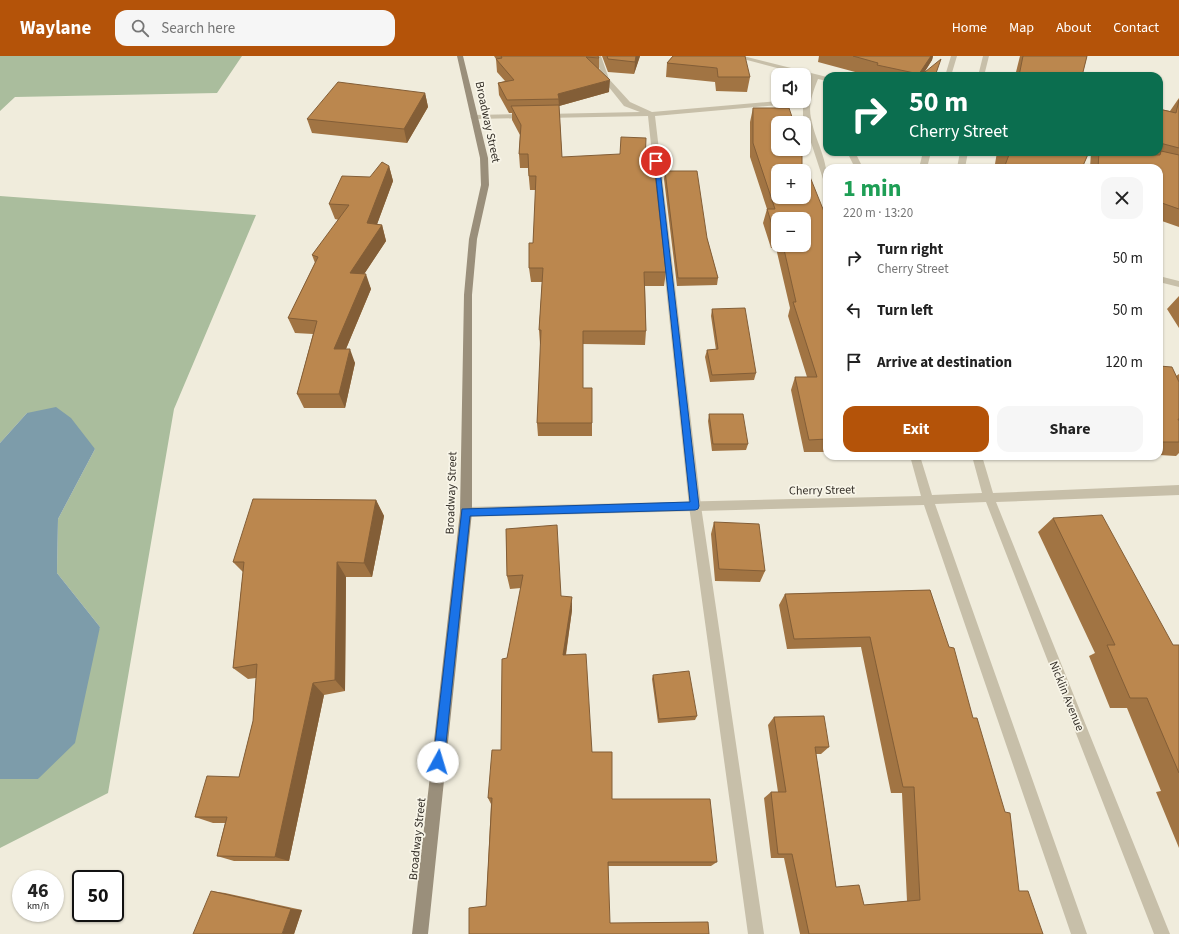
<!DOCTYPE html>
<meta charset="utf-8">
<style>
:root{--surface:#fff;--page:#f6f6f6;--text:#222;--muted:#767676;--accent:#b45309}
body{margin:0;font-family:"Source Sans 3",sans-serif;background:var(--page);color:var(--text);height:100vh;display:flex;flex-direction:column;font-size:15px;white-space:nowrap}
*{box-sizing:border-box;margin:0}
p{font-size:13px;color:var(--muted)}
.icon{flex:none;width:22px;height:22px;fill:none;stroke:currentColor;stroke-width:2;stroke-linecap:round;stroke-linejoin:round}
.map{position:relative;flex:1;overflow:hidden}
.panel{position:absolute;left:823px;top:108px;width:340px;height:296px;display:flex;flex-direction:column;background:var(--surface);border-radius:12px;box-shadow:0 1px 3px #0004}
.panel>*{flex:none}
.banner{position:absolute;left:823px;top:16px;width:340px;height:84px;border-radius:12px;box-shadow:0 1px 3px #0004;background:#0b6e4f;color:#fff;overflow:hidden}
.buttons{position:absolute;left:771px;top:12px;display:grid;gap:8px}
.buttons a{display:grid;place-items:center;width:40px;height:40px;border-radius:8px;background:var(--surface);box-shadow:0 1px 3px #0004;font-size:20px}
.speed{position:absolute;left:12px;top:814px;display:flex;gap:8px;font-size:20px;font-weight:700;text-align:center}
.speed>*{display:grid;place-content:center;width:52px;height:52px;border-radius:50%;background:var(--surface);box-shadow:0 1px 3px #0004;line-height:1}
.speed small{font-size:10px;font-weight:400}
.speed .limit{border:2px solid #111;border-radius:6px;background:#fff;color:#111}
.pin{position:absolute;display:grid;place-items:center;width:34px;height:34px;color:#fff;margin:-17px;border:2px solid #fff;border-radius:50%;box-shadow:0 1px 4px #0007}
.me{position:absolute;width:44px;margin:-22px;rotate:6deg;stroke-linejoin:round;filter:drop-shadow(0 0 3px #0008)}
.turn{display:flex;align-items:center;gap:14px;height:84px;padding:0 20px;font-size:18px}
.turn .icon{width:52px;height:52px;stroke-width:2.5}
.turn b{display:block;font-size:28px;line-height:34px}
.round{display:grid;place-items:center;flex:none;width:42px;height:42px;border-radius:12px;background:var(--page)}
.head{display:flex;align-items:center;justify-content:space-between;height:68px;padding:0 20px}
h1{font-size:24px;font-weight:700;line-height:30px;color:#1e9e55}
.action{display:flex;gap:8px;margin-top:auto;padding:8px 20px}
.action a{flex:1;height:46px;border-radius:12px;background:var(--accent);color:#fff;font-size:16px;font-weight:700;line-height:46px;text-align:center}
.action a+a{background:var(--page);color:var(--text)}
ul{padding:0;list-style:none}
li{display:flex;align-items:center;gap:12px;height:52px;padding:0 20px}
li div{flex:1}
li b{display:block;font-size:15px}
li em{font-style:normal}
header{display:flex;align-items:center;gap:24px;box-sizing:border-box;height:56px;padding:0 20px;background:var(--accent);color:#fff}
header strong{font-size:19px}
nav{display:flex;gap:22px;margin-inline-start:auto;font-size:14px}
.search{width:280px;height:36px;background:var(--page);display:flex;align-items:center;gap:10px;box-sizing:border-box;padding:0 14px;border-radius:12px;color:var(--muted);font-size:15px}
.map>svg:first-child{display:block}
.green{fill:#aabd9d}
.water{fill:#7d9caa}
.lines{fill:none;stroke-linecap:round;stroke-linejoin:round}
.service{fill:#c7bfa9;fill-rule:evenodd}
.minor{fill:#c7bfa9;fill-rule:evenodd}
.secondary{fill:#9a8f7b;fill-rule:evenodd}
.wall{fill:#a17443;fill-rule:evenodd}
.shaded-wall{fill:#835e37}
.building{fill:#bb874e;stroke:#835e37;fill-rule:evenodd}
.route{fill:#1a73e8;stroke:#114b97}
.labels{text-anchor:middle;stroke-width:3.5;stroke-linejoin:round;paint-order:stroke}
.street-label{font-size:12px;fill:#342f28;stroke:#f8f5e8}
</style>
<header>
<strong>Waylane</strong>
<div class="search"><svg class="icon" aria-label="search" viewBox="0 0 24 24"><circle cx="10" cy="10" r="6"/><path d="M15 15l6 6"/></svg>Search here</div>
<nav><a>Home</a><a>Map</a><a>About</a><a>Contact</a></nav>
</header>
<div class="map">
<svg width="1179" height="878" viewBox="0 0 1179 878">
<rect width="100%" height="100%" fill="#f0ecdc"/>
<path class="green" d="M0,0H242L217,37L15,41L0,55Z
M0,140L256,159L174,353L108,737L0,792V723H38L100,571L57,517L58,463L95,393L27,357L0,387Z"/>
<path class="water" d="M56,351L71,362L95,393L58,463L57,517L100,571L75,687L38,723H0V387L27,357Z"/>
<g class="lines">
<path class="service" d="M595,0H601L609,23L630,46L652,56L778,45H805L801,47L655,60L701,450L764,878H748L689,450L648,60L545,62L541,60L545,58L640,56L624,50L604,25Z
M526,58H529V62L474,63L470,61L474,59Z
M1159,220L1179,225V231L1159,226Z"/>
<path class="minor" d="M732,0H743L827,21V25L818,23C813,36 808,48 811,62C815,85 827,100 827,125L823,123L803,62V45L811,21Z
M951,0H957L951,20H945Z
M983,0H989L984,20H978Z
M847,96H855L863,112H855Z
M923,96H931L927,112H919Z
M960,96H968L965,112H957Z
M910,400H920L932,439L982,437L972,400H982L993,437L1179,429V439L996,446L1170,878H1154L986,446L935,448L1087,878H1071L924,449L466,461L462,459L460,456L462,453L466,451L921,440Z"/>
<path class="secondary" d="M457,0H463L488,102L489,129L477,183L472,239V456L428,878H412L460,456L464,239L469,183L481,129L480,102Z"/>
</g>
<path class="wall" d="M494,0H598L599,2V13L609,36L559,50L562,101L645,109L666,216L664,230H645L646,275L645,289L583,288V332H592V380H538L537,367L541,288H540L539,274L542,226H531L529,212L533,187L536,134H530L528,112H520L519,98L520,79L512,64V57H509L499,39L498,27L505,25L497,16L496,3Z
M602,0H640L634,18L608,16Z
M673,0L750,21L747,36L716,35L715,26L666,21L667,7Z
M819,0H933L932,4L924,17L935,20H870L818,6Z
M1020,0H1087L1082,20H1015Z
M425,37L428,51L407,87L312,77L307,63Z
M1179,42V171L1159,164V112H1090L1091,96H1159V53L1170,55Z
M753,52L802,114L827,163V396H804L791,334L795,321H807L788,260L790,252L776,192H771L763,167L767,153L750,101V66ZM778,163L804,189H778Z
M997,96H1089L1082,112H1002L1003,110L995,108Z
M389,110L393,125L377,168L382,169L386,185L364,218L371,233L346,293L355,307L345,352H304L297,338L313,278L295,277L288,262L315,207L312,199L339,164L335,163L329,148L370,121Z
M665,115L707,182L718,222L717,229L677,230L664,123Z
M1179,240V272L1167,253Z
M712,253L756,317L754,324L710,326L705,301L707,294H716L711,260Z
M1159,310L1176,320L1179,318V397L1176,400L1159,399Z
M709,358L748,388L746,394L712,395L708,365Z
M1046,400H1083L1080,403Z
M376,444L384,460L372,521H346L345,635L324,639L289,805H234L217,800L225,767H213L195,761L239,721L253,665L256,622L248,623L233,612L243,516L233,506Z
M1053,462L1173,589H1179V792L1156,736L1161,735L1127,652H1110L1089,600L1095,597L1038,476Z
M714,466L765,515L760,526L715,525L711,478Z
M506,473L572,554L566,599L592,696L612,743L717,806L711,810H608L469,878L486,850L491,748L488,742L501,694L507,602L521,532L510,533L507,520Z
M930,534L1019,835L1043,878H800L784,802H771L764,742L771,736H778L768,669L774,661L829,691L821,698H816L836,831L864,849L907,845L902,737H891L861,591L787,593L779,549L785,538Z
M653,619L697,660L695,664L658,667L652,623Z
M211,835L225,837L302,854L294,878Z"/>
<path class="shaded-wall" d="M636,0H640L634,18L635,6Z
M931,0H933L932,4L922,20H918Z
M610,24L609,36L559,50L558,38Z
M425,37L428,51L407,87L404,73Z
M389,110L393,125L372,182L367,167Z
M382,169L386,185L355,232L350,217Z
M366,218L371,233L340,307L334,293Z
M350,293L355,307L345,352L339,338Z
M376,444L384,460L372,521L364,507Z
M337,506L346,521L345,635L335,624Z
M572,541V554L564,610L563,599Z
M313,627L324,639L289,805L275,801Z
M291,853L302,854L294,878H282Z"/>
<path class="building" d="M501,0H598L599,2L586,1L610,24L558,38L559,43L507,44L498,27L514,24L496,3L502,2Z
M607,0H636L635,6L608,3Z
M673,0H745L750,21H718L717,12L667,7Z
M853,0H931L919,18L877,9L878,7Z
M1023,0H1087L1082,20H1019Z
M941,3L935,20H920Z
M338,26L425,37L404,73L307,63Z
M1179,44V92L1160,87L1159,84V53L1176,57Z
M559,49L562,101L620,98L621,81L646,82L645,109L654,108L666,216H644L646,275H583V332H592V367H537L541,274H539L543,212H529V187H533L536,120H529L528,98H519L521,69L511,50Z
M753,52H789L794,67H778V93H802V114L806,111L827,163V383L809,384L795,321H817L793,246H796L783,189H804V163H778V178H775L767,153H775L753,87ZM778,115H804V141H778Z
M1161,95L1179,99V153L1159,146V112H1098L1099,96H1150L1151,99H1160Z
M1010,96H1089L1082,112H1004Z
M382,106L389,110L367,167L382,169L350,217L366,218L334,293H350L339,338H297L317,265L288,262L318,201L312,199L349,149L329,148L342,120L370,121Z
M665,115H697L707,182L718,222H678Z
M745,252L756,317L712,319L707,294L718,293L712,253Z
M1159,310L1172,311L1179,326V363H1178L1179,365V386H1159Z
M709,358H743L748,388H713Z
M253,443L376,444L364,507L337,506L335,624L313,627L275,801L217,800L227,761H195L207,720L239,721L253,665L257,608L233,612L244,506H233Z
M1102,459L1173,589H1179V717L1147,642H1130L1107,589H1115L1053,462Z
M714,466L759,468L765,515L719,513Z
M557,469L561,540L572,541L563,599L586,598L592,696H612V743H710L717,806H608L610,867L708,866L709,878H469V852L486,850L492,742H488L492,694H501L502,603L507,602L523,519L507,520L506,473Z
M930,534L949,591L954,592L973,662H977L1005,756L1010,757L1019,835H1028L1043,878H809L792,798H778L771,736H786L774,661L824,660L829,691H815L836,831L859,829L864,849L920,844L914,731H903L870,581L794,583L785,538Z
M689,615L697,660L659,663L653,619Z
M211,835L291,853L282,878H193Z"/>
<path class="route" d="M654,103L659,105L699,450L698,453L695,454L470,460L444,706L442,710L438,712L434,710L433,706L462,453L690,446Z"/>
<g class="labels">
<g class="street-label">
<text transform="translate(488 66) rotate(78)" y="4">Broadway Street</text>
<text transform="translate(822 434) rotate(-1)" y="4">Cherry Street</text>
<text transform="translate(451 437) rotate(-88)" y="4">Broadway Street</text>
<text transform="translate(1067 640) rotate(68)" y="4">Nicklin Avenue</text>
<text transform="translate(417 783) rotate(-84)" y="4">Broadway Street</text>
</g>
</g>
</svg>
<div class="buttons">
<a><svg class="icon" aria-label="sound" viewBox="0 0 24 24"><path d="M4 9h4l5-4v14l-5-4H4zM17 9q2 3 0 6"/></svg></a>
<a><svg class="icon" aria-label="search" viewBox="0 0 24 24"><circle cx="10" cy="10" r="6"/><path d="M15 15l6 6"/></svg></a>
<a>+</a>
<a>−</a>
</div>
<div class="speed"><div>46<small>km/h</small></div><div class="limit">50</div></div>
<div class="pin" style="left:656px;top:105px;background:#d93025"><svg class="icon" aria-label="arrive" viewBox="0 0 24 24"><path d="M6 21V4h12l-3 4 3 4H6"/></svg></div>
<svg class="me" style="left:438px;top:706px" viewBox="-20 -20 40 40"><circle r="19" fill="#fff"/><path d="M0-13L10 11 0 6-10 11z" fill="#1a73e8"/></svg>
<div class="banner">
<div class="turn"><svg class="icon" aria-label="right" viewBox="0 0 24 24"><path d="M7 20v-9h11M14 6l5 5-5 5"/></svg><div><b>50 m</b>Cherry Street</div></div>
</div>
<section class="panel">
<div class="head"><div><h1>1 min</h1><p>220 m · 13:20</p></div><a class="round"><svg class="icon" aria-label="close" viewBox="0 0 24 24"><path d="M6 6l12 12M18 6L6 18"/></svg></a></div>
<ul>
<li><svg class="icon" aria-label="right" viewBox="0 0 24 24"><path d="M7 20v-9h11M14 6l5 5-5 5"/></svg><div><b>Turn right</b><p>Cherry Street</p></div><em>50 m</em></li>
<li><svg class="icon" aria-label="left" viewBox="0 0 24 24"><path d="M17 20v-9H6M10 6l-5 5 5 5"/></svg><div><b>Turn left</b></div><em>50 m</em></li>
<li><svg class="icon" aria-label="arrive" viewBox="0 0 24 24"><path d="M6 21V4h12l-3 4 3 4H6"/></svg><div><b>Arrive at destination</b></div><em>120 m</em></li>
</ul>
<div class="action"><a>Exit</a><a>Share</a></div>
</section>
</div>
